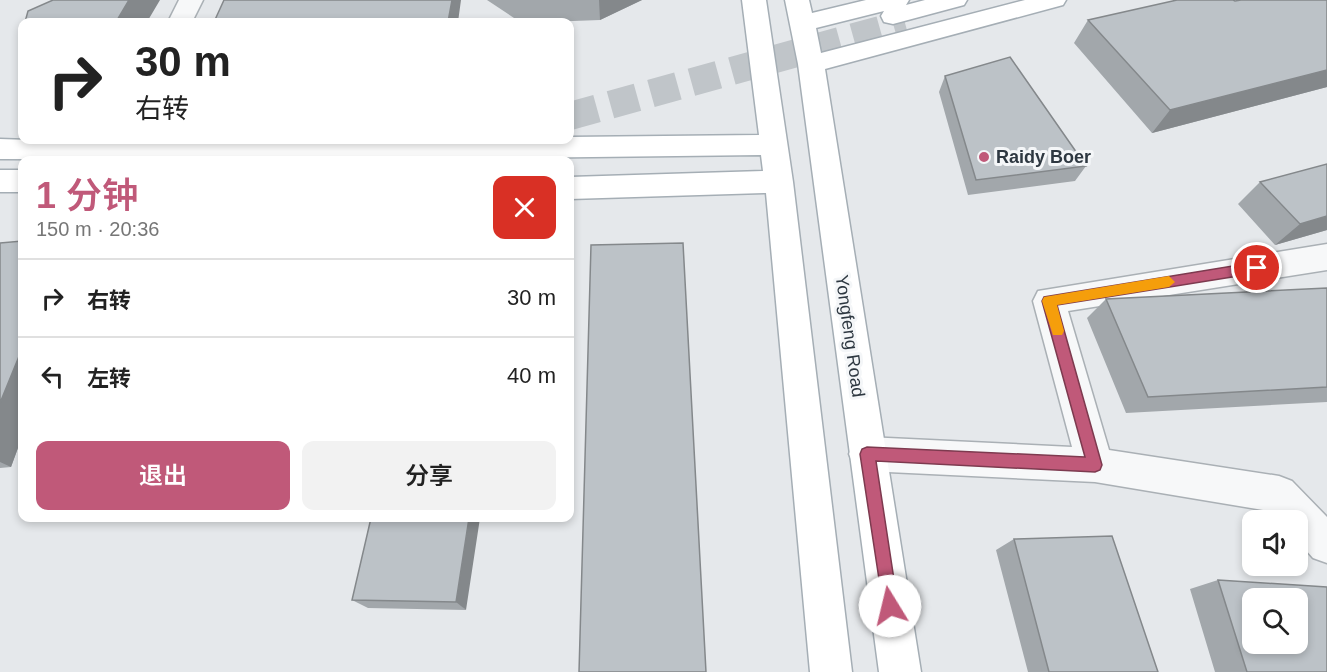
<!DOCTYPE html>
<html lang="zh">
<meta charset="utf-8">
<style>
:root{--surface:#fff;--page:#f2f2f2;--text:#222;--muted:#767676;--line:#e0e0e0;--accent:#c05979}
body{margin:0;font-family:Helvetica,"Noto Sans SC",sans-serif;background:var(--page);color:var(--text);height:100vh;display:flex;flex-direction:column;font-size:22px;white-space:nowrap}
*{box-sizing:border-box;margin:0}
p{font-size:20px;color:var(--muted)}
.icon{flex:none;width:33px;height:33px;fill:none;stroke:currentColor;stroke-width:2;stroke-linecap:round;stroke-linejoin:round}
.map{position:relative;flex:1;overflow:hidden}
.drawer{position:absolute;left:18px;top:156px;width:556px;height:366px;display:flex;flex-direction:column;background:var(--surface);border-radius:12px;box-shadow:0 3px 9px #0003}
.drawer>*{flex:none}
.top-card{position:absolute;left:18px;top:18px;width:556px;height:126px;border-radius:12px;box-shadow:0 3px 9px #0003;background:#fff;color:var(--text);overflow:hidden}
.fabs{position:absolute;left:1242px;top:510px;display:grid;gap:12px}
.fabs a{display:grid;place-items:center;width:66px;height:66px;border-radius:12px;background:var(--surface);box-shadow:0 3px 9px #0003;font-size:30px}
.pin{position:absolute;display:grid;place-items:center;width:51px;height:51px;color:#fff;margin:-26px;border:3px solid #fff;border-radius:50%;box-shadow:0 2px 6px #0007}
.me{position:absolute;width:66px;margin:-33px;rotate:351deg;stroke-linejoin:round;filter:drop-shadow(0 0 4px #0008)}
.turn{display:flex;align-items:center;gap:21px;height:126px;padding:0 18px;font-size:27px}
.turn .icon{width:78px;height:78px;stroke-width:2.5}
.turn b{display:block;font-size:42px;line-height:51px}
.round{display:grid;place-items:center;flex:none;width:63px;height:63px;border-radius:12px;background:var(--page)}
.overview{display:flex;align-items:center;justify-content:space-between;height:102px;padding:0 18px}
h1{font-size:36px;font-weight:600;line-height:45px;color:var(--accent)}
.button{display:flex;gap:12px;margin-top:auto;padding:12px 18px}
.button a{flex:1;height:69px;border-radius:12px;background:var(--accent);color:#fff;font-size:24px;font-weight:600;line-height:69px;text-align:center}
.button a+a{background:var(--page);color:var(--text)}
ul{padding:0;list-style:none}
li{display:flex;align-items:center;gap:18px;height:78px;padding:0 18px;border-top:2px solid var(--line)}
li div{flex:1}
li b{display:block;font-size:22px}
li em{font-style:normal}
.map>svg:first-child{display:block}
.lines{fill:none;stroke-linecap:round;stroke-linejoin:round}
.major-tunnel{stroke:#c0c5c9;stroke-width:28;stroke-dasharray:28 14;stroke-linecap:butt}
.minor-casing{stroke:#aab0b5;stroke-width:3}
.major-casing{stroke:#a5aeb5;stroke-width:3}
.minor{fill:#f7f8f9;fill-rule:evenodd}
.major{fill:#fff;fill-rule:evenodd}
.wall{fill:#a2a7ab}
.shaded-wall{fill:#84888b}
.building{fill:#bcc2c7;stroke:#84888b;stroke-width:1.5;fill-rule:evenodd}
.route{fill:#c05979;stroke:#7d3a4f;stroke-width:1.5}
.slow{fill:#f59e0b}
.poi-dot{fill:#c05979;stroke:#f4f6f8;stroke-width:2}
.labels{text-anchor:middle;stroke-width:6;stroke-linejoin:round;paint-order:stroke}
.poi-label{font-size:18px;font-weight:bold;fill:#2e3841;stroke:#f4f6f8;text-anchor:start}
.street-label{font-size:18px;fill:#2e3841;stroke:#f4f6f8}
</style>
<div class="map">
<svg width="1327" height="672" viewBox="0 0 1327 672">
<rect width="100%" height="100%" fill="#e5e8eb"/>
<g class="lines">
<path class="major-tunnel" d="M570,116L905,23
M424,149L473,140
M274,160L409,140"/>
<defs>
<path id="minor" d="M179,0H203L192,22H168Z
M1327,244V270L1068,311L1109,450L1279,476L1292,481L1327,517V563L1313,558L1298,541V520H1279L1269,511L1095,482L867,471L854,466L849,454L854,442L867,437L1072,447L1033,301L1038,291Z"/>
<path id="major" d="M742,0H766L793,182L852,672H810L766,193L570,199V177L763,171L761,155L350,160L0,159V139L116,143L570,140V137L759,135Z
M785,0H809L812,13L866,0H909L906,5L925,0H967L964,5L893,24L884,22L881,16L884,11L816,28L821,53L1025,0H1066L1063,5L825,69L921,672H879L798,64Z
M0,170H22V192H0Z"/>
</defs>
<use href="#minor" class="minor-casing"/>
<use href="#major" class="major-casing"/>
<use href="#minor" class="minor"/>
<use href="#major" class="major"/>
</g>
<path class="wall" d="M487,0H642L600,20L546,22H520Z
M1327,0V87L1152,133L1074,43L1088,20L1235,1Z
M945,76L1086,166L1075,181L968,195L939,92Z
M1260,182L1327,230L1275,245L1238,204Z
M22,241V437L11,467L0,468V243Z
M1327,288V402L1126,413L1087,318L1106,299Z
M371,518L466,610L368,608L352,600Z
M1014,539L1158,672H1028L996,550Z
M1218,580L1327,672H1215L1190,589Z"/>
<path class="shaded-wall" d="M129,0H160L147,22H116Z
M452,0H461L458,22H448Z
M599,0H642L600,20Z
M1327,70V87L1152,133L1170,110Z
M1327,216V230L1275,245L1300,224Z
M22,349V437L11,467L0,462V403Z
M469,518H480L466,610L456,602Z"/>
<path class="building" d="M53,0H129L116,22H25L28,11Z
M224,0H452L448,22H214Z
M1177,0H1233L1235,1L1241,0H1327V70L1170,110L1088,20Z
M1010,57L1086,166L976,180L945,76Z
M1327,164V216L1300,224L1260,182Z
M22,241V349L0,403V243Z
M683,243L706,672H579L591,245Z
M1327,288V387L1148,397L1106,299Z
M371,518H469L456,602L352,600Z
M1112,536L1158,672H1049L1014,539Z
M1218,580L1327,587V672H1247ZM1252,598H1298V644H1252Z"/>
<path class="route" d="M1257,262L1264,268L1257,273L1057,305L1102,465L1100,470L1095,472L876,461L898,606L896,612L890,615L884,612L860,454L862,449L867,447L1085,457L1042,301L1044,297Z"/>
<path class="slow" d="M1169,276L1175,282L1169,287L1057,305L1064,331L1062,335H1053L1042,301L1044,297Z"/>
<circle class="poi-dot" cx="984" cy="157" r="6"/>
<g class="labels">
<g class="poi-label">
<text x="996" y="163">Raidy Boer</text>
</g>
<g class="street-label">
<text transform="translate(850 336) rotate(82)" y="6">Yongfeng Road</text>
</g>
</g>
</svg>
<div class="fabs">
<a><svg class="icon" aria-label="sound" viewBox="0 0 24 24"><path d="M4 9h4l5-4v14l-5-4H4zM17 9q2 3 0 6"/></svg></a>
<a><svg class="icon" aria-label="search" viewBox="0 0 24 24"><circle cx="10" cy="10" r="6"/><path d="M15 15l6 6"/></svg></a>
</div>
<div class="pin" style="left:1257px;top:268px;background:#d93025"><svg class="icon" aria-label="arrive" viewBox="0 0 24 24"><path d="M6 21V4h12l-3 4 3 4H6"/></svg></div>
<svg class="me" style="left:890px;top:606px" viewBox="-20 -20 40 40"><circle r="19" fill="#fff"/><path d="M0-13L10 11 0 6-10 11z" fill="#c05979"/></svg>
<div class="top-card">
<div class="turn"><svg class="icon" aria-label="right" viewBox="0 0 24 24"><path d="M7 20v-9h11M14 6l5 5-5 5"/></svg><div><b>30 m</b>右转</div></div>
</div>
<section class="drawer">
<div class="overview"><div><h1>1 分钟</h1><p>150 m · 20:36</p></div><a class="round" style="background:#d93025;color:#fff"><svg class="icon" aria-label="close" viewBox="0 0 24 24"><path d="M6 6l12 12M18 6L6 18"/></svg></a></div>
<ul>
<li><svg class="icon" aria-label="right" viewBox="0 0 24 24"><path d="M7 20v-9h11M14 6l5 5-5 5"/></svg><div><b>右转</b></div><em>30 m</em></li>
<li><svg class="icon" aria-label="left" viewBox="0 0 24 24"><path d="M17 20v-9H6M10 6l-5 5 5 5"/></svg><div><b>左转</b></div><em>40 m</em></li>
</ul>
<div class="button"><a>退出</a><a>分享</a></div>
</section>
</div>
